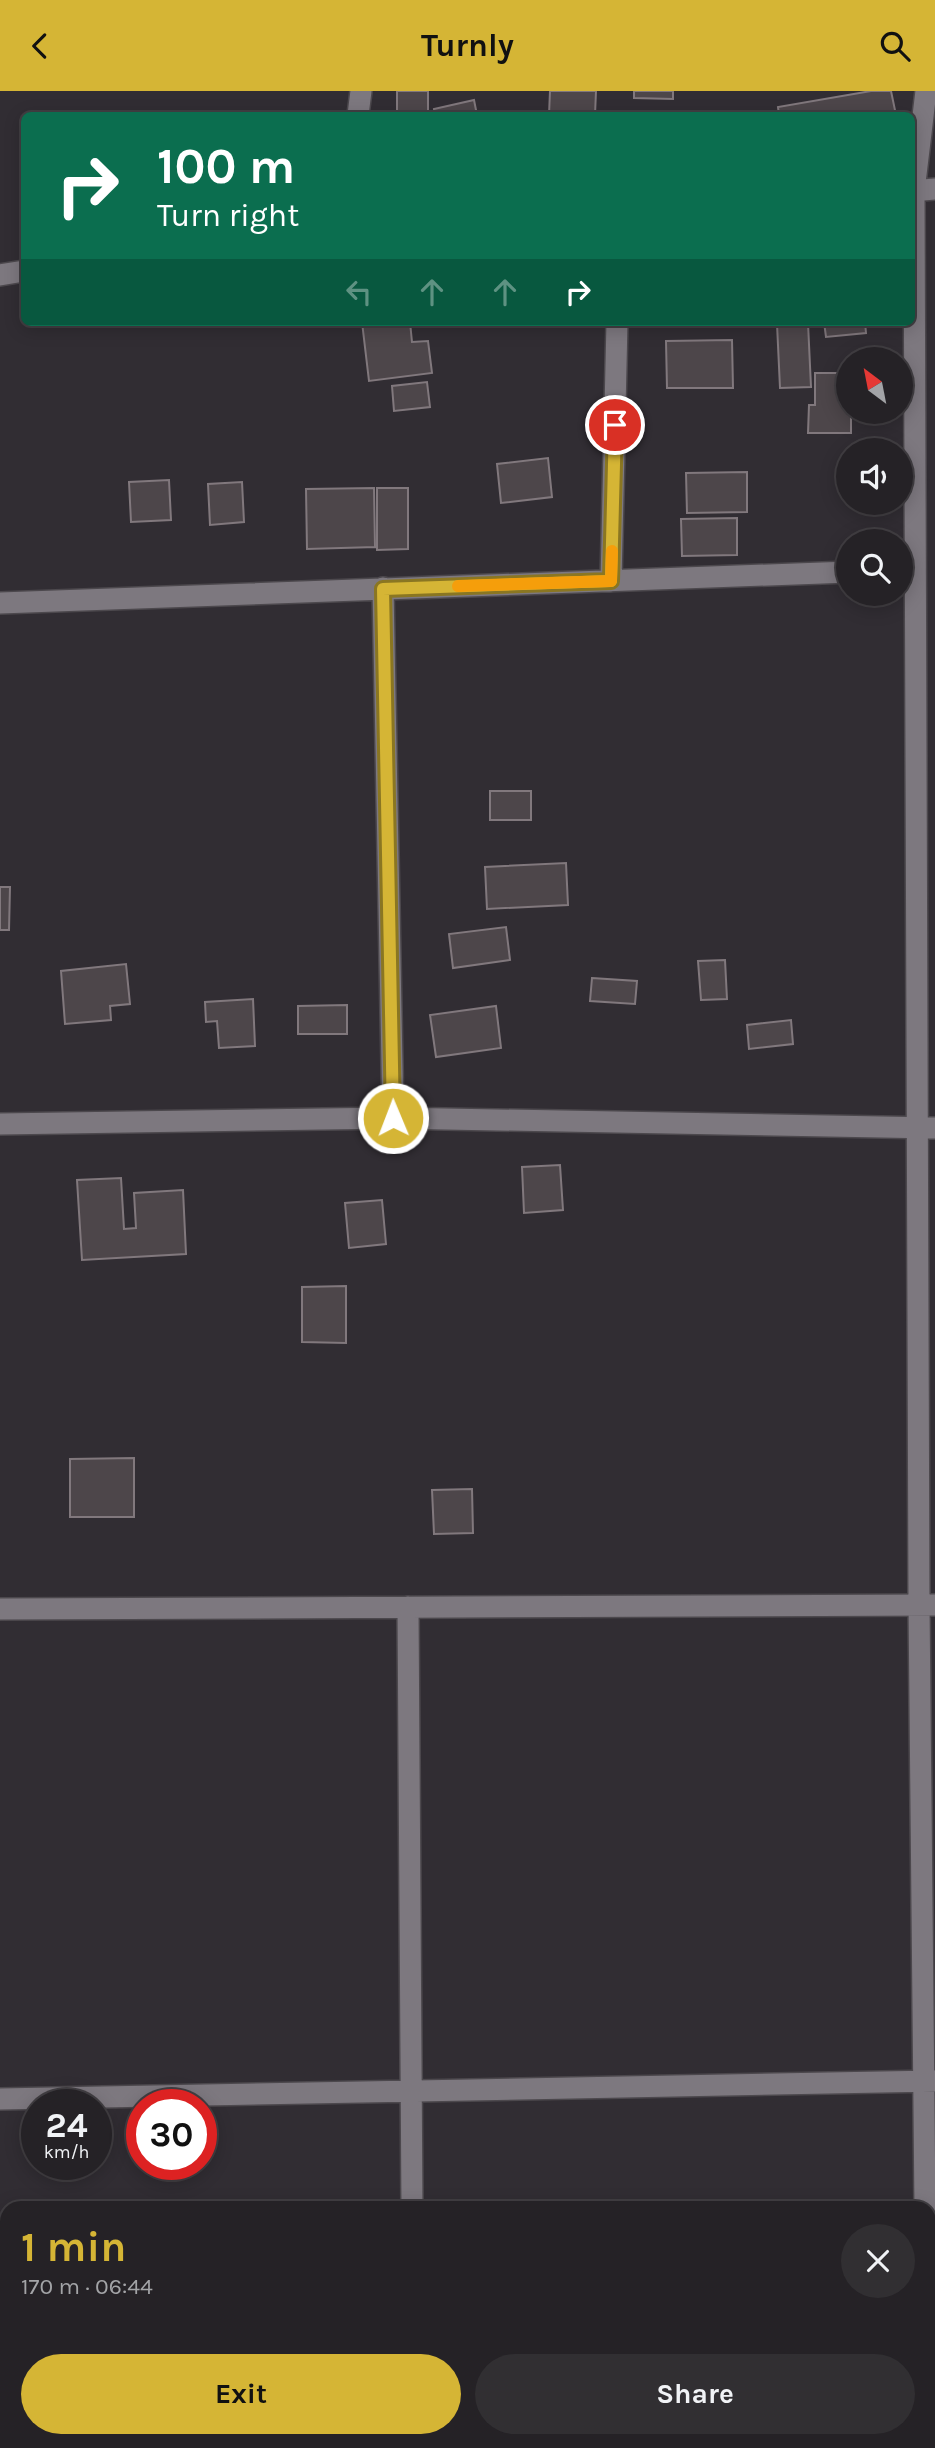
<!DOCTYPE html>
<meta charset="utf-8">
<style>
:root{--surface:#252226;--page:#312f32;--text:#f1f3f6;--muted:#a3a4a7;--line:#423f43;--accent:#d5b535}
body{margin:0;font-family:Karla,sans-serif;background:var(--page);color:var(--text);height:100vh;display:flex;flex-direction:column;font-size:26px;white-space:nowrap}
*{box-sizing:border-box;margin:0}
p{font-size:23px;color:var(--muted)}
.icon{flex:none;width:38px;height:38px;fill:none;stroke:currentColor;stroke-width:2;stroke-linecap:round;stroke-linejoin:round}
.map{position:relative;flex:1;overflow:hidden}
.sheet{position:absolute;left:0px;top:2110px;width:936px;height:247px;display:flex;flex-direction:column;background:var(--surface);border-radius:21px 21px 0 0;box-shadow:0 4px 18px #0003,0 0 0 2px var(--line)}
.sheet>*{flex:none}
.top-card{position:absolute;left:21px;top:21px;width:894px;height:214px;border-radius:10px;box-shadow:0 4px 18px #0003,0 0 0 2px var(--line);background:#0b6e4f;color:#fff;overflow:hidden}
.needle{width:46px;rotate:328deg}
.buttons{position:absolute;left:836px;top:256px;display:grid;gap:14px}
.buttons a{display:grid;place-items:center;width:77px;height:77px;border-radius:50%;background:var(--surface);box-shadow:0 4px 18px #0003,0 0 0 2px var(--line);font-size:35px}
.speed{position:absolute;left:21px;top:1998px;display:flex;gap:14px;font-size:35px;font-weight:700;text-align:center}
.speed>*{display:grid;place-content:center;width:91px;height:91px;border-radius:50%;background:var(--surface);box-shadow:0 4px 18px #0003,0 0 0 2px var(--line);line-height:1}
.speed small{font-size:18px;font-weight:400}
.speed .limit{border:10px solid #d22;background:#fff;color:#111}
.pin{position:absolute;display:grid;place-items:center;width:60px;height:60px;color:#fff;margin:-30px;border:4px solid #fff;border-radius:50%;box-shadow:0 2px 7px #0007}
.me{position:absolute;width:77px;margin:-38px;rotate:359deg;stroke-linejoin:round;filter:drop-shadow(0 0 5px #0008)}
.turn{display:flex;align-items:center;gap:24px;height:147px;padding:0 21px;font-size:32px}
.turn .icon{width:91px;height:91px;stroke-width:2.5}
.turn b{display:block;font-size:49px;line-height:60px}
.lanes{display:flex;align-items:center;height:66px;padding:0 21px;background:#0003;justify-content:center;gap:35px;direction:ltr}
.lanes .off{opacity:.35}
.round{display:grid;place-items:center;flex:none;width:74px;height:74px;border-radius:37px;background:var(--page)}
.summary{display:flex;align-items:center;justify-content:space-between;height:119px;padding:0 21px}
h1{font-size:42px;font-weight:700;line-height:52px;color:var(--accent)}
.button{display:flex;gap:14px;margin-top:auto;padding:14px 21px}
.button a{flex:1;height:80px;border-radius:42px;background:var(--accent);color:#111;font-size:28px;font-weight:700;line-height:80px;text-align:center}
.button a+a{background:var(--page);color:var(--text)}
header{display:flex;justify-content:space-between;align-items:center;height:91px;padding:0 21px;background:var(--accent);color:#111;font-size:32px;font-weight:700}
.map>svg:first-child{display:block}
.building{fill:#4d464a;stroke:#81787d;stroke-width:2}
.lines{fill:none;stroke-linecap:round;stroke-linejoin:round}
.minor-casing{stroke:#4c484d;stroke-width:24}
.minor{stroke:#7d787f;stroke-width:21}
.route-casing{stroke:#8a7622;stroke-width:18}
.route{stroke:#d5b535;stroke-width:12}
.slow{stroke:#f59e0b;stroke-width:12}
</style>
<header><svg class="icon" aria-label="back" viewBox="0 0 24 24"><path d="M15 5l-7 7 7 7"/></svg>Turnly<svg class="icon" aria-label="search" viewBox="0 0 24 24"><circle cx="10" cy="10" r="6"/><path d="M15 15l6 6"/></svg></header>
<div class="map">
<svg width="935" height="2357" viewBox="0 0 935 2357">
<rect width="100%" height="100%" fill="#312d33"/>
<path class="building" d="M397,0H428V24H397Z
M550,0H596L595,24H549Z
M634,0H673V8L634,7Z
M871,0H891L896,24H779L778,16Z
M474,9L477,24H435L434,18Z
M362,231H410L412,251L428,250L432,282L369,290Z
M824,231H865L866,242L826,246Z
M808,232L811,296L780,297L777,233Z
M732,249L733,297H667L666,250Z
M815,282H849V320L879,321H851V342H808L809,314H815Z
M427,291L430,316L394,320L392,295Z
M548,367L552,406L501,412L497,373Z
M747,381V421L687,422L686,382Z
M169,389L171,429L131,431L129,391Z
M242,391L244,431L210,434L208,393Z
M374,397L375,456L307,458L306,398Z
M377,397H408V458L377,459Z
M737,427V464L682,465L681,428Z
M490,700H531V729H490Z
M566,772L568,814L487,818L485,776Z
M0,796H10L9,839H0Z
M506,836L510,869L453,877L449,843Z
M725,869L727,908L701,909L698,870Z
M126,873L130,913L110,915L111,929L65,933L61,880Z
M592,887L637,890L635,913L590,910Z
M253,908L255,955L219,957L217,930L206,931L205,911Z
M347,914V943H298V915Z
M496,915L501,957L436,966L430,924Z
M791,929L793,953L749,958L747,934Z
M560,1074L563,1119L524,1122L522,1076Z
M121,1087L124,1138L136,1137L134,1102L183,1099L186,1163L82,1169L77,1089Z
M382,1109L386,1153L349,1157L345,1112Z
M346,1195V1252L302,1251V1196Z
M134,1367V1426H70V1368Z
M472,1398L473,1442L434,1443L432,1399Z
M85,2110L86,2118H56V2113Z"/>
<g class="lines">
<defs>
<path id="minor" d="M358,24L361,0
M912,100L935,98
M0,184L24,180
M611,490L617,231
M383,497L393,1027
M0,512L849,481
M0,1033L393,1027L935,1037
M408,1516L412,2118
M0,1518L935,1514
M0,2008L935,1990
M925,2118L919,1513L914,100L926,0
M929,2332L930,2357
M415,2350V2357"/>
</defs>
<use href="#minor" class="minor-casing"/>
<use href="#minor" class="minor"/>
</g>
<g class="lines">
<defs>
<path id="route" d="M393,1027L383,498L611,490L615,334"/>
</defs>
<use href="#route" class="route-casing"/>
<use href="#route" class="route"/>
<path class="slow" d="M458,495L611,490L612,460"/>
</g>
</svg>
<div class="buttons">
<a><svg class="needle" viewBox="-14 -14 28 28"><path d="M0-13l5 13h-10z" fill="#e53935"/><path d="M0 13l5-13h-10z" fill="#a3a4a7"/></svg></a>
<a><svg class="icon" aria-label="sound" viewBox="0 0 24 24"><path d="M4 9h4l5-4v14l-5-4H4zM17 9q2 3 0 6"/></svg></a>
<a><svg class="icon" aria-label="search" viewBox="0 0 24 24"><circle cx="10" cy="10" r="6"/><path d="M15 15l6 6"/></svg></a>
</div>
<div class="speed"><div>24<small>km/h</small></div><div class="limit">30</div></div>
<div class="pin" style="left:615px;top:334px;background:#d93025"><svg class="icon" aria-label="arrive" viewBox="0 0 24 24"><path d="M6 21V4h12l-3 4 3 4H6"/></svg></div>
<svg class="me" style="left:393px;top:1027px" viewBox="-20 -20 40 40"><circle r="17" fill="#d5b535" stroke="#fff" stroke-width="3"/><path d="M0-11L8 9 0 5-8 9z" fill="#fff"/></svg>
<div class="top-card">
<div class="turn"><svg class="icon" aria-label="right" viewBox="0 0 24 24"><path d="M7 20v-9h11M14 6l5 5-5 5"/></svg><div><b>100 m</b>Turn right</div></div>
<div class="lanes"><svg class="icon off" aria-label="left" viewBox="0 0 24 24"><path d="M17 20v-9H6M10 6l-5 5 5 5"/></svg><svg class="icon off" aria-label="ahead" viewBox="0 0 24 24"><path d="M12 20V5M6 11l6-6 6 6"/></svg><svg class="icon off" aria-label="ahead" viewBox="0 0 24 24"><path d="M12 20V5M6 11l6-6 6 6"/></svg><svg class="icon" aria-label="right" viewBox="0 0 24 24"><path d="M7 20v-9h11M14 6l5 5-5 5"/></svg></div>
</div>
<section class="sheet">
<div class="summary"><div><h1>1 min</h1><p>170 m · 06:44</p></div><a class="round"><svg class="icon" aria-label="close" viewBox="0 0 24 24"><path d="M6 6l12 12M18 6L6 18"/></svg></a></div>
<div class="button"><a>Exit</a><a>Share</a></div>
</section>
</div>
